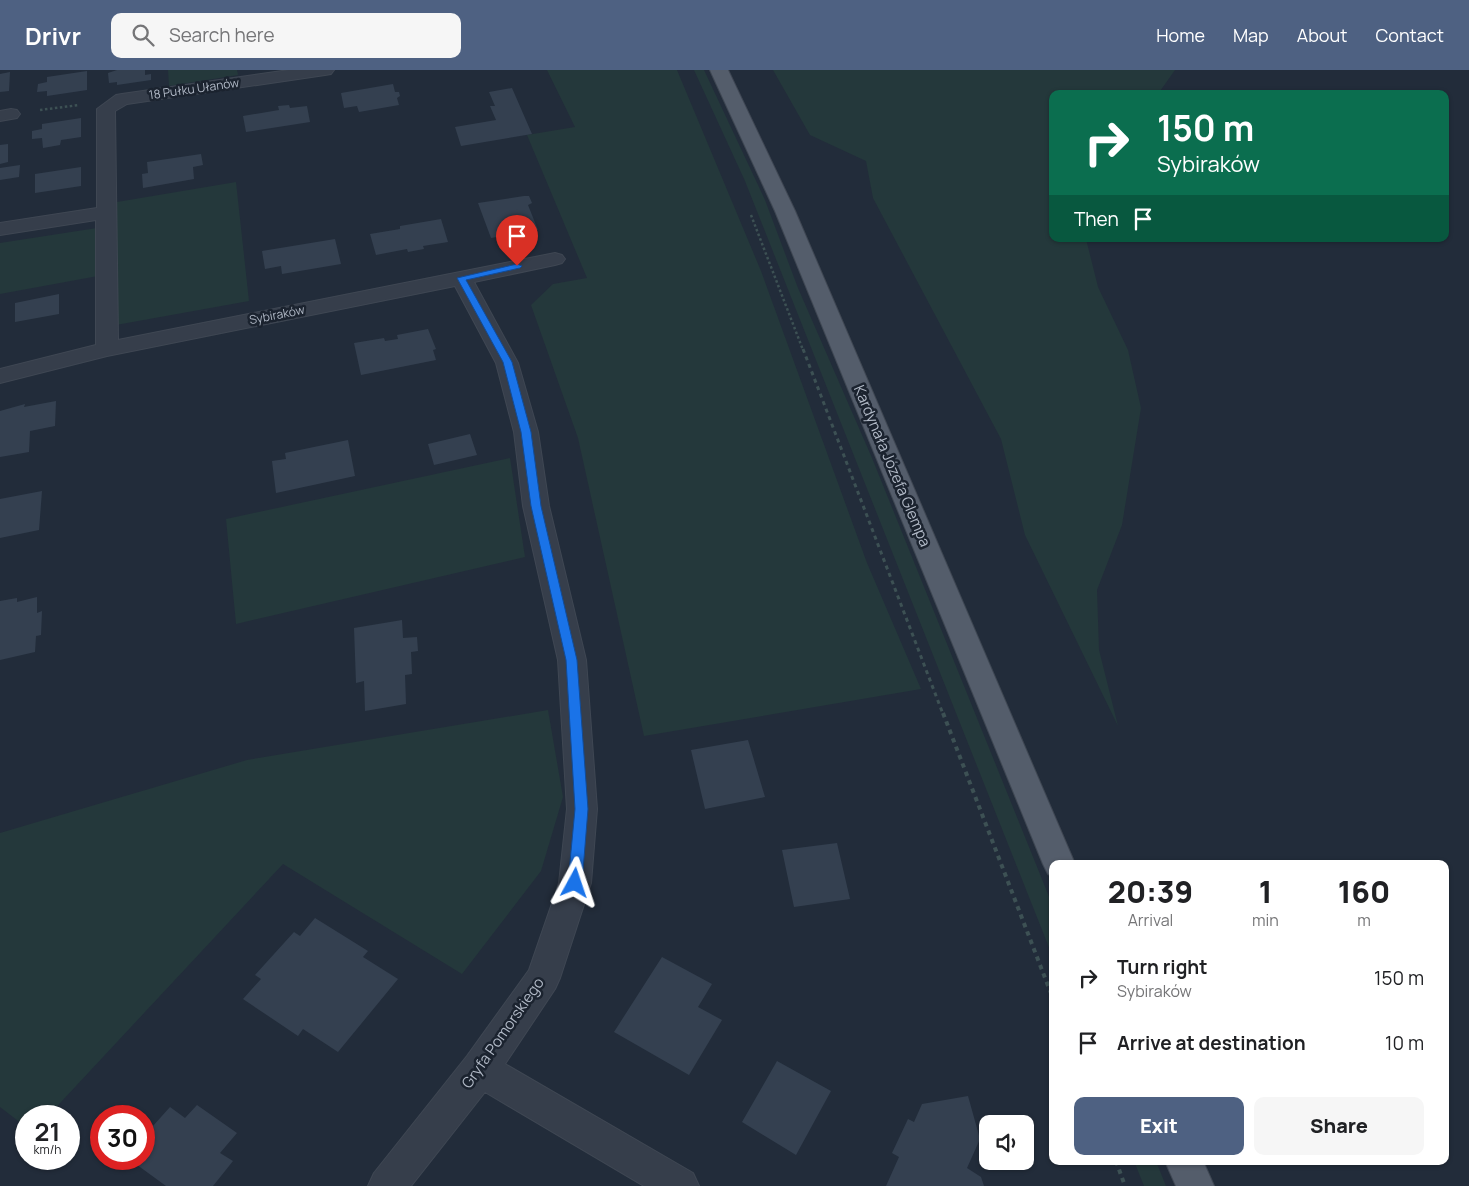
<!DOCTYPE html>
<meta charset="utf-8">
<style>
:root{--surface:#fff;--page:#f6f6f6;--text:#202124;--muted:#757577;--accent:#4e6182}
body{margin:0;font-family:Manrope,sans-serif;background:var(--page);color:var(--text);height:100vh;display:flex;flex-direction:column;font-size:19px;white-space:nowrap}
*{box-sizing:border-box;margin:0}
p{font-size:16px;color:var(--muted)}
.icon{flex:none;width:28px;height:28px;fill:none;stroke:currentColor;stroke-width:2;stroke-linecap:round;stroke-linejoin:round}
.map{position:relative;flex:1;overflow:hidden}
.drawer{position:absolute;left:1049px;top:790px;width:400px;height:305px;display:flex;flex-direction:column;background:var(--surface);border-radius:10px;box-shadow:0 1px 4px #0004}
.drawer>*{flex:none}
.hud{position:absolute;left:1049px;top:20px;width:400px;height:152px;border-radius:10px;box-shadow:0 1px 4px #0004;background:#0b6e4f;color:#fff;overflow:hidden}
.controls{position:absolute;left:979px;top:1045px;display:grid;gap:10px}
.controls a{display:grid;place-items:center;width:55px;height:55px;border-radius:10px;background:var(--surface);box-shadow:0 1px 4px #0004;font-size:25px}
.speed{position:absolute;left:15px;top:1035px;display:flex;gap:10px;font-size:25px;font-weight:700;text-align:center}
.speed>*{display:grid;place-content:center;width:65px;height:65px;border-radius:50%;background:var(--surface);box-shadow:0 1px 4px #0004;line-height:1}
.speed small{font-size:12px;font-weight:400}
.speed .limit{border:8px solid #d22;background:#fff;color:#111}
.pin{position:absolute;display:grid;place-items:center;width:42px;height:42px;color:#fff;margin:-51px -21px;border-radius:50% 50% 50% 0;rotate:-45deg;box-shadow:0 0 5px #0007}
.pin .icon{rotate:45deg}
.me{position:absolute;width:55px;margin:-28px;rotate:5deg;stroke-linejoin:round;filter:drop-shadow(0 0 4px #0008)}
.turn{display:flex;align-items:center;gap:18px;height:105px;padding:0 25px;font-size:22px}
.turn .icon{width:65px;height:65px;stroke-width:2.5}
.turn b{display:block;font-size:35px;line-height:42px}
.then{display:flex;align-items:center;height:48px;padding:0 25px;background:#0003;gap:10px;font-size:19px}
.eta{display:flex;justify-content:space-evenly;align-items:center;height:85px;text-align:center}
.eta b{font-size:30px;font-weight:800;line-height:35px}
.button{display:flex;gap:10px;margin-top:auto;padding:10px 25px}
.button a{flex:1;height:58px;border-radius:10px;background:var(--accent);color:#fff;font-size:20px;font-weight:800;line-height:58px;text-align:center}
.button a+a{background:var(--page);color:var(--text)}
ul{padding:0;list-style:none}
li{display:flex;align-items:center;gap:15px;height:65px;padding:0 25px}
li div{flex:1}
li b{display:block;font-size:19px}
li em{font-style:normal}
header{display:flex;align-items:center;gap:30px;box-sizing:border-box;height:70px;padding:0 25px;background:var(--accent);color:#fff}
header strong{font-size:24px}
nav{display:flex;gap:28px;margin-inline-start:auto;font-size:18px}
.search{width:350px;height:45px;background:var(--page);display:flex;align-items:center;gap:12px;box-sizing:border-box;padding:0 18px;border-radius:10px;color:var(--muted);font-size:19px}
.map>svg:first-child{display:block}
.green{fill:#24383b}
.building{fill:#344050}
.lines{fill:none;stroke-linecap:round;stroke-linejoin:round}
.minor-casing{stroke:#3f4753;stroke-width:2}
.major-casing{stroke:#3f4753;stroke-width:2}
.path-far2{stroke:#3d5154;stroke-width:2.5;stroke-dasharray:2.5 2.5;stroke-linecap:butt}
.path-far1{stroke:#3d5154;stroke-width:3;stroke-dasharray:4 4;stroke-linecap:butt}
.path{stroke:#3d5154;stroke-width:4;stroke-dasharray:4.5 4.5;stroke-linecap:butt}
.minor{fill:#363e4b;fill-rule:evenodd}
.major{fill:#545d6b;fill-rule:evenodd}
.route{fill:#1a73e8;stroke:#114b97}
.labels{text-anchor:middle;stroke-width:5;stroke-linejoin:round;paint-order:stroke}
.far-street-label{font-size:12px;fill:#b1b9c6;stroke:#1b232f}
.street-label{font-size:15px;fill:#b1b9c6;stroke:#1b232f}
</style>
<header>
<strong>Drivr</strong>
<div class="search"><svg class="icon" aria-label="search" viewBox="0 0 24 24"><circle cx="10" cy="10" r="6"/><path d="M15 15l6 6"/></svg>Search here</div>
<nav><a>Home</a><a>Map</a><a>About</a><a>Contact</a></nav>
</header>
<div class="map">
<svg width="1469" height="1116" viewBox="0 0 1469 1116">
<rect width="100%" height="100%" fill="#222c3a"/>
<path class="green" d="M168,0H237L238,5L169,16Z
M547,0H677L761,201L867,493L921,619L644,666L578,368L531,235L553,214L587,208L527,65L575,57Z
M694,0H704L765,130L798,218L872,388L1052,834V885L745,111Z
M773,0H1175L1158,24H1052V169H1086L1098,217L1128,280L1141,338L1122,455L1097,520L1099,580L1118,656L1025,465L1001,369L873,128L866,91L810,65Z
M236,112L249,231L116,255L117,132Z
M97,158L98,206L0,224V173Z
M510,388L525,487L236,554L226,449Z
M548,640L563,727L541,801L462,904L283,794L48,1046H26V1057L0,1037V763L247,690Z
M1134,1091H1156L1166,1116H1144Z"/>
<path class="building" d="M117,0H145V5L151,4V10L117,15V12L109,13L108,3Z
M87,1V20L47,26V21L37,22L38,14L47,12V7Z
M10,2L9,21L0,22V4Z
M393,14L395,22H399L400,26L397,28L399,35L359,42L357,36L344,38L341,23Z
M512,18L532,64L461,76L455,57L496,50L490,36H495L489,22Z
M289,35L290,38L307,36L310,52L246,62L243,46L279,40L278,36Z
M81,48V67L61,70L60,75L43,78L42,68L32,69V61L42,59V54Z
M8,74V92L0,94V75Z
M201,84L203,95L193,97L194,109L143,118L142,104L148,103L147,92Z
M20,95L19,107L0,110V98Z
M81,97V116L35,123V104Z
M524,126H529L532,133L528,135L538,160L518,163L517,159L508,161L509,165L491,168L478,133Z
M441,149L448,172L423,176L424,179L408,182L407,179L376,185L370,164L400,159V156Z
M335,169L341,194L282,204L281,196L265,199L262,181Z
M59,224V244L15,252V233Z
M428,259L436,279L433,280L436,290L361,305L354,273L384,268L385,271L398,269L397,265Z
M56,331L55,356L30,361L29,382L0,387V341L25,334L24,337Z
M470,364L477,385L434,395L428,374Z
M348,370L355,406L276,423L272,391L286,389L285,383Z
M42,421L39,460L0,468V429Z
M37,527V543L42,541L41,565L36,566L35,582L0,590V531L17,528V532Z
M402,550L403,568L417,567L418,581L411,582L412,604L405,605L406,634L365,641L364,611L356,613L354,558Z
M748,670L765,727L705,739L691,680Z
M837,773L850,829L794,837L782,780Z
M315,848L368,881L363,887L398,909L338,982L303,959L298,966L243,929L261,909L255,905L294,862L300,866Z
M662,887L712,914L698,937L722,950L689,1005L614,962Z
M777,991L831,1021L796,1085L742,1052Z
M968,1026L980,1069L967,1098L981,1107L984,1116H886L899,1087L892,1083L908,1049L914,1052L922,1034Z
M197,1035L237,1063L220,1083L233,1091L213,1116H166L129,1089H144V1066L170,1037L185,1048Z"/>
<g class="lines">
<defs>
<path id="minor" d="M289,0H334L331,4L325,5L127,34L115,41L118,270L555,183L562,185L565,189L562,193L555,195L474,212L518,293L538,362L549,436L586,590L597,739L591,813L560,908L555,919L505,994L693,1103L699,1116H644L485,1022L411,1116H368L374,1103L467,986L529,900L559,813L567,739L558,590L523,436L514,362L496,293L455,216L107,286L0,313V299L96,275V150L0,165V153L97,138V39L116,25L122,24Z
M11,39L17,40L20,44L17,48L0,51V41Z"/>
<path id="major" d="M710,0H728L795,141L1075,794H1052V806L1048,804L1043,794L775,141Z
M1165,1091H1203L1214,1116H1176Z"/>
</defs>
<use href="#minor" class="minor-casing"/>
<use href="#major" class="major-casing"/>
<path class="path-far2" d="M40,40L79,35
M751,145L803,280"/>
<path class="path-far1" d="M803,279L943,644"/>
<path class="path" d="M943,643L1052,926
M1116,1091L1125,1116"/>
<use href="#minor" class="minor"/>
<use href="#major" class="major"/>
</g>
<path class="route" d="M517,194L522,196L520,198L466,210L512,292L531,362L541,436L577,590L588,739L582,813L580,817L575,819L570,817L568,813L575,739L566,590L531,436L521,362L503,292L457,208Z"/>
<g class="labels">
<g class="far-street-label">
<text transform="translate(194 19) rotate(-8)" y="4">18 Pułku Ułanów</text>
<text transform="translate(277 245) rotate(-11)" y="4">Sybiraków</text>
</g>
<g class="street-label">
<text transform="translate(892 396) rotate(67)" y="5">Kardynała Józefa Glempa</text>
<text transform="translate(503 963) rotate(-55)" y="5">Gryfa Pomorskiego</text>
</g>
</g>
</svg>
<div class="controls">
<a><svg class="icon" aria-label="sound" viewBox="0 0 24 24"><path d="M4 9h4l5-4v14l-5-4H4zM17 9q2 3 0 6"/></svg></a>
</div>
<div class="speed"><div>21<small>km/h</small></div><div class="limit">30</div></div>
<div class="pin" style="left:517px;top:196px;background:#d93025"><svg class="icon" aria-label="arrive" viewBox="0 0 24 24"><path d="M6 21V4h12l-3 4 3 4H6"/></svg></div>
<svg class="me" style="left:575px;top:813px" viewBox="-20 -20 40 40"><path d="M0-17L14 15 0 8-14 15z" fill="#1a73e8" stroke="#fff" stroke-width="4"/></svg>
<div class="hud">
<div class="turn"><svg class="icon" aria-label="right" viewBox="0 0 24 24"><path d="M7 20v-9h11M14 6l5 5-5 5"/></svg><div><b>150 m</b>Sybiraków</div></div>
<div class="then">Then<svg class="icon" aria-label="arrive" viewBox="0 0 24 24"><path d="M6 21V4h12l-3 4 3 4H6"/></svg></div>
</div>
<section class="drawer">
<div class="eta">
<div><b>20:39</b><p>Arrival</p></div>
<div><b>1</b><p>min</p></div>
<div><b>160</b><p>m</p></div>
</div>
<ul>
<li><svg class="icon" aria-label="right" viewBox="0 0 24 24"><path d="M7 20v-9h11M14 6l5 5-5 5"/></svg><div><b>Turn right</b><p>Sybiraków</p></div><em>150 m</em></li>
<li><svg class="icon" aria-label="arrive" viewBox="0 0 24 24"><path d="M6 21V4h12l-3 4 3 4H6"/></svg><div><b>Arrive at destination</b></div><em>10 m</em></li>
</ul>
<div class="button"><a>Exit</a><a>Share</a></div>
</section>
</div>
